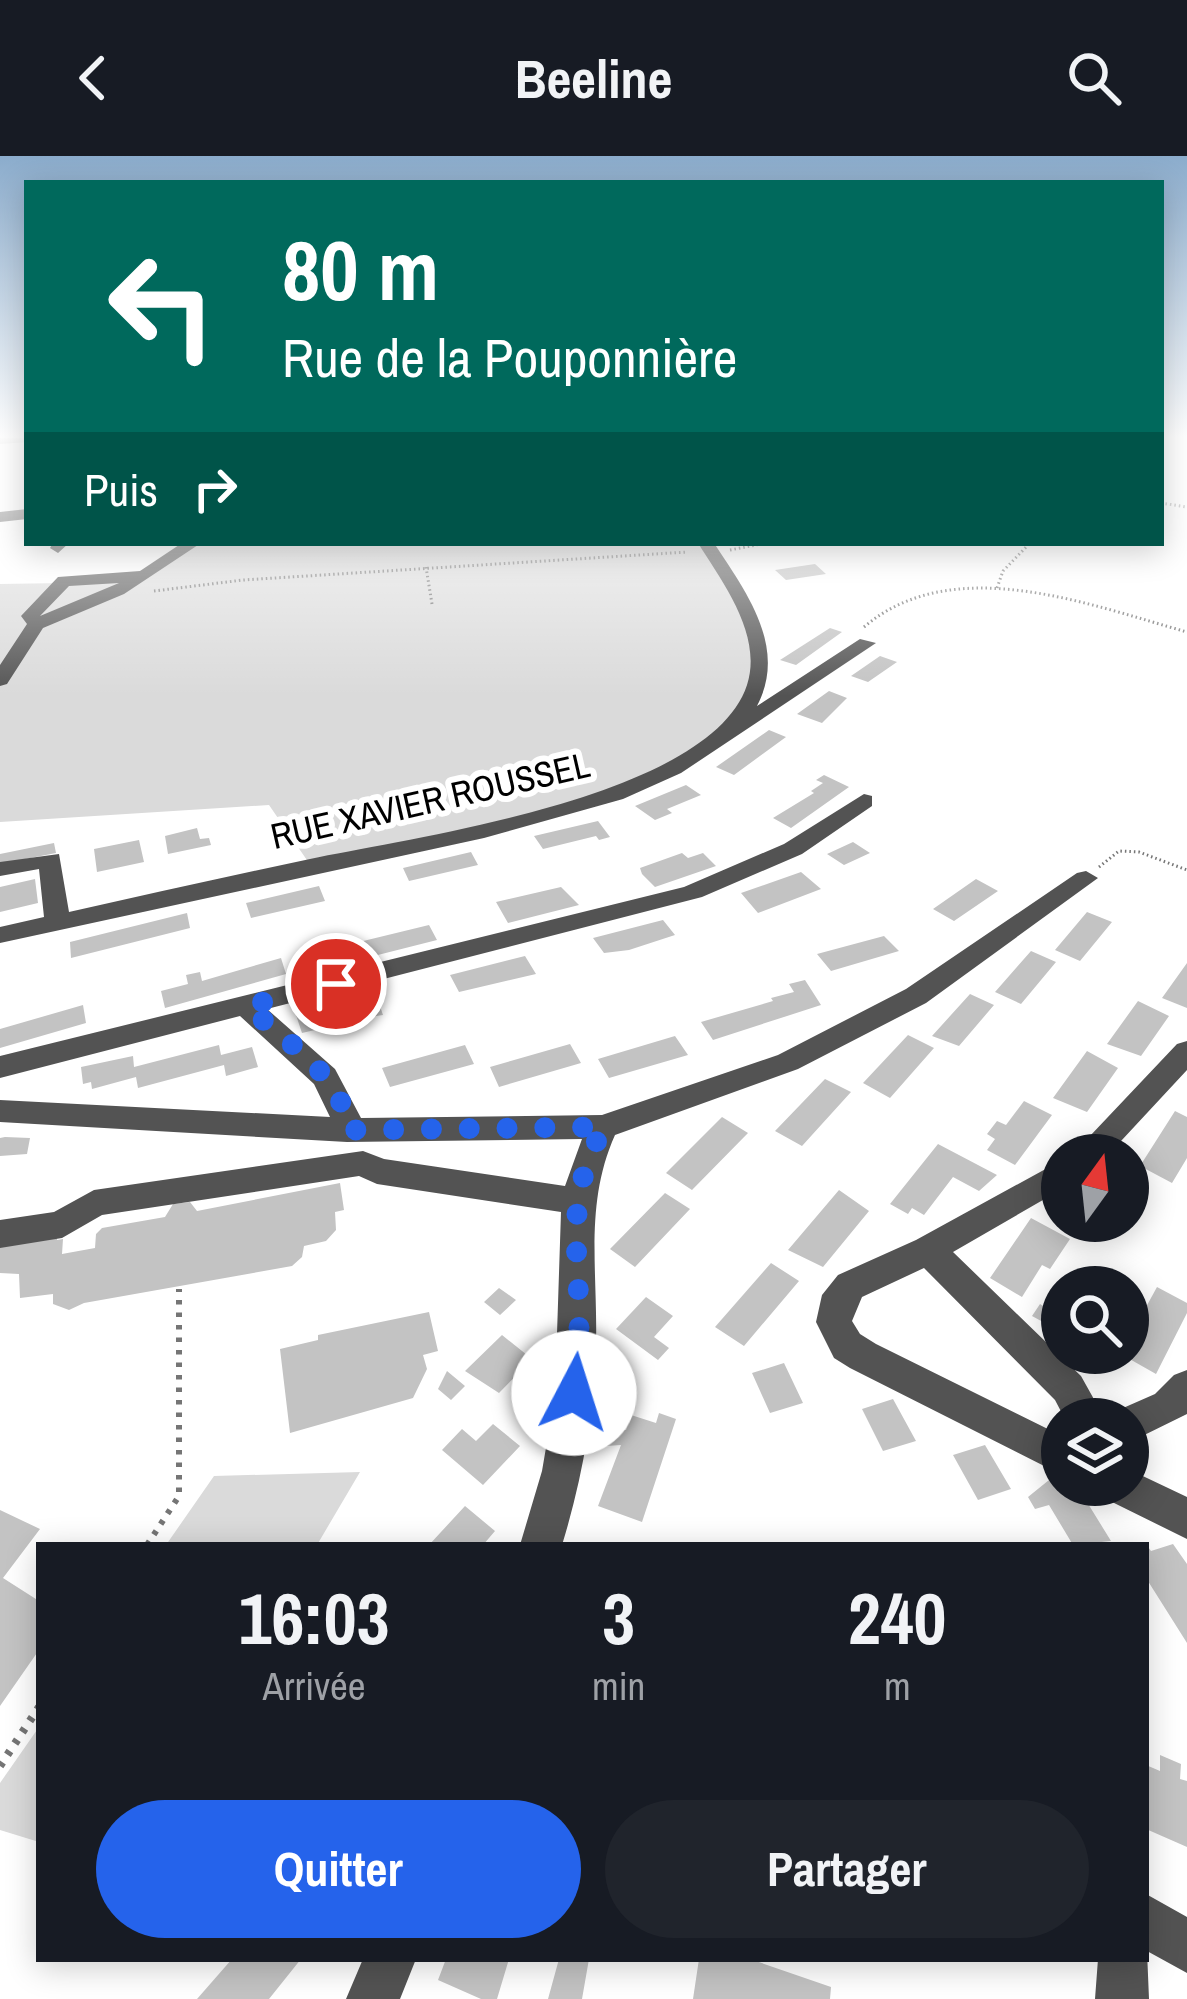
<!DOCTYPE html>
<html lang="fr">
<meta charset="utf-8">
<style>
:root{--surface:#171b24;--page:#20242c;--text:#f1f3f6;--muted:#9ea1a6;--accent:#2563eb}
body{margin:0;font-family:"Archivo Narrow",sans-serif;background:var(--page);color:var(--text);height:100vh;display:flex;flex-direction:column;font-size:45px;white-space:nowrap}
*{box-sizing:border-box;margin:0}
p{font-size:39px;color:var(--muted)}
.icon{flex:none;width:66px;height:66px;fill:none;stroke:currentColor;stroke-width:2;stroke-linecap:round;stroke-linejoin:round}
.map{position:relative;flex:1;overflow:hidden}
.side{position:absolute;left:36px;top:1386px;width:1113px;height:420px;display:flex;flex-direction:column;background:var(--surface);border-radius:0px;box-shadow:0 6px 30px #0003}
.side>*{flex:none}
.banner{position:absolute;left:24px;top:24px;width:1140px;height:366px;border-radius:0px;box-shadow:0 6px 30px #0003;background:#00695c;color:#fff;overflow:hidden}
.needle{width:78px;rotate:15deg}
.controls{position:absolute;left:1041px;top:978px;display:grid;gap:24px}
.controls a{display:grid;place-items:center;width:108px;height:108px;border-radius:50%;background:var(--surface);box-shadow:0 6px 30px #0003;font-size:60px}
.pin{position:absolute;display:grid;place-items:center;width:102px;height:102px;color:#fff;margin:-51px;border:6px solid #fff;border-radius:50%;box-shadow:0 3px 12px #0007}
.me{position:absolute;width:132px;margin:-66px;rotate:5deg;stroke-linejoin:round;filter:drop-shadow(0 0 9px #0008)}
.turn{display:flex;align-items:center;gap:42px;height:252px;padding:0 60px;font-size:54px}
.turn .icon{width:156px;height:156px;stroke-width:2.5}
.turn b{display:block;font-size:84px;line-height:102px}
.then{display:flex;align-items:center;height:114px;padding:0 60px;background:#0003;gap:24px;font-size:45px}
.eta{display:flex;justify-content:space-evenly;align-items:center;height:204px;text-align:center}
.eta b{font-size:72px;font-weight:700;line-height:84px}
.button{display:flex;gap:24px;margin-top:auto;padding:24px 60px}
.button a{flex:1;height:138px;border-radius:72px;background:var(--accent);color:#fff;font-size:48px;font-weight:700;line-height:138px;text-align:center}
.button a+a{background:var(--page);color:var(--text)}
header{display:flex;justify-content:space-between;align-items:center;height:156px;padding:0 60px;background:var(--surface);font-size:54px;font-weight:700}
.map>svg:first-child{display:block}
.green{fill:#dadada}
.building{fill:#c3c3c3}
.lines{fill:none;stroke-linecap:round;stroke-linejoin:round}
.path-far2{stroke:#757575;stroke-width:3;stroke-dasharray:1.5 3;stroke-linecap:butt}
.path-far1{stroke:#757575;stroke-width:6;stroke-dasharray:4.5 8;stroke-linecap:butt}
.path{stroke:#757575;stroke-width:8;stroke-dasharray:4.5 9;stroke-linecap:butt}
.minor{fill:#535353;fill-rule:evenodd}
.route{stroke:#2563eb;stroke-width:21;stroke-dasharray:0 37.8}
.labels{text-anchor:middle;stroke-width:12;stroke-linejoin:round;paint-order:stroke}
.far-street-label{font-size:36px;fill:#000;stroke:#fff}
</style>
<header><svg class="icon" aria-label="back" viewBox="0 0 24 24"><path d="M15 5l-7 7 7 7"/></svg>Beeline<svg class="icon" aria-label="search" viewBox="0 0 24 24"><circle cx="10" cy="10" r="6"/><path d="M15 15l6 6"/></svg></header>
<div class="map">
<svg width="1187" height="1843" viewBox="0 0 1187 1843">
<rect width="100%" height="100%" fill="#fff"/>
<path class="green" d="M191,387H706L736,437L759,513L719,582L584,648L311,710L269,649L0,666V428L126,426Z
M360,1316L317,1389H166L214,1320Z
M39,1571V1686L0,1674V1627Z"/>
<path class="building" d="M815,408L826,418L786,424L775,414Z
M830,472L842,476L796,509L780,504Z
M880,500L897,506L868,526L851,520Z
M829,535L847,542L822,567L797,558Z
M769,574L786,581L734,619L716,611Z
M824,619L849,631L791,672L773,662L814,637L811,635L823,627L816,624Z
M686,629L701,639L667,653L672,657L655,664L635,650Z
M598,665L610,681L599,684L596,680L543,693L534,680Z
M197,672L200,683L209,682L211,689L168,698L165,680Z
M139,684L144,706L97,716L94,693Z
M853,686L870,697L844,709L827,698Z
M54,687L56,697L0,708V698Z
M471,696L478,709L409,725L403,712Z
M682,697L688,702L703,697L716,710L655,731L642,718L640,712Z
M801,716L821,733L758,757L741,737Z
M35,723L38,747L0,756V731Z
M976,723L998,735L954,765L933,753Z
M319,730L325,745L251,762L246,747Z
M561,731L579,749L508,767L496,746Z
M1087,756L1112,766L1080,805L1055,794Z
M187,757L190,772L71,802L70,786Z
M663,764L675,779L629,794L604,797L593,782Z
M429,769L437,784L362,803L355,787Z
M884,780L899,795L831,815L817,798Z
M1031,795L1056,806L1021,848L995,836Z
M525,800L536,818L459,836L450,819Z
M281,802L286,818L165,852L161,835L188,828L186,819L200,816L202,825Z
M1187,807V852L1162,842Z
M805,824L821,849L713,884L701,866L773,845L771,842L794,836L789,828Z
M376,838L383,859L356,863L359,871L338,876L336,869L302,877L296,859Z
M970,838L994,849L959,890L932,880Z
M1138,845L1169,860L1141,900L1107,888Z
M83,849L86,867L0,892V873Z
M908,879L934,892L890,942L863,927Z
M675,880L688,899L609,922L598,903Z
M570,888L581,907L499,931L490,911Z
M219,889L221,899L252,891L258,911L226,920L224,909L138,932L136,921L92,933L91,926L83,928L81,911L133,900L134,911Z
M465,889L474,908L390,931L382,912Z
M1087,895L1118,912L1087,956L1053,942Z
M825,923L851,936L802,990L775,975Z
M1024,945L1052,959L1015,1009L987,994L995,983L987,978L997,965L1006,969Z
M1175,955L1187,961V1002L1172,1027L1140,1010Z
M722,961L748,977L692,1034L666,1017Z
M5,981L30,982L27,998L0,1000V982Z
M938,988L997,1019L979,1035L953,1021L924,1059L912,1052L908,1058L890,1048Z
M340,1027L344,1054L335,1056L336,1074L326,1085L304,1090L302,1101L292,1110L84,1147L69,1154L53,1148V1138L20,1142L19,1118L0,1117V1087L57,1080V1084L63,1083L62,1098L95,1092L96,1078L102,1072L165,1061L173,1048L190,1046L197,1055Z
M839,1034L869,1055L823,1111L788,1094Z
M665,1037L690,1053L635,1111L610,1093Z
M1031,1062L1070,1083L1050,1113L1042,1109L1022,1141L990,1122Z
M771,1107L799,1125L744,1190L715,1171Z
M1157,1131L1187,1147V1157L1156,1218L1119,1197H1128V1184Z
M499,1132L516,1144L500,1159L484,1146Z
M646,1141L673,1160L654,1181L669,1192L658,1204L616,1173Z
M1040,1148L1061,1161L1054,1172L1032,1160Z
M429,1156L438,1195L423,1199L427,1213L413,1242L290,1277L280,1193L318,1184V1179Z
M502,1179L532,1203L499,1237L465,1215Z
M784,1207L803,1247L770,1257L752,1217Z
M447,1215L465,1230L451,1244L438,1233Z
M893,1243L916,1285L883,1295L862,1253Z
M659,1257L676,1263L642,1366L598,1350L621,1289L606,1290L611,1275L626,1274L631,1259L656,1267Z
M493,1268L520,1290L483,1329L442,1294L462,1273L476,1285Z
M985,1289L1011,1333L978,1344L953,1299Z
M1054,1320L1068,1342L1082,1338L1111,1385L1073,1389L1049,1349L1035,1353L1028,1341Z
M465,1350L495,1375L483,1389H429Z
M0,1354L40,1373L3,1422L39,1445V1494L0,1550Z
M1146,1388L1151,1395L1173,1388L1187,1408V1487L1146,1422Z
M1160,1599L1181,1608L1180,1623L1187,1625V1691L1146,1673V1609L1160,1615Z
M232,1803H301L269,1843H197Z
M446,1803H509L497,1843H481L438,1824Z
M559,1803H589L582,1843H548Z
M699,1803H750L831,1831L830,1843H693Z"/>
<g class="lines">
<path class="path-far2" d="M1161,347L1187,351
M730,394L766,387
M426,411L432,448
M997,432L1003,415L1030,387
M154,435L243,424L687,396
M864,471C953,395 1090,449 1187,476
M1099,711L1119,695L1139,696L1187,714"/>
<path class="path-far1" d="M147,1389L179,1340V1133"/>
<path class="path" d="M0,1610L39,1551"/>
<path class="minor" d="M0,282H27V286L0,288Z
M27,353V363L0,366V356Z
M53,387H69L58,397L50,392Z
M182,387H201L124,438L43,472L7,528L0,530V509L27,468L21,460L58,421L140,415ZM119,427L40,460L69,430Z
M698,387H714C746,436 788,491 757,550L860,483L876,487L681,617L623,643L484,682L0,787V771L44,761L39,713L0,720V706L59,698L69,756C149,738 229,720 310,703C413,681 710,642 747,529C763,479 723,427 698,387Z
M864,638L872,640V650L802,698L702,741L267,853L335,913L361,962L602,959L778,899L906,833L1077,717L1086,715L1098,722L926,847L798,913L615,979C584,1048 598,1116 596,1189C594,1257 582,1324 562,1389H520L542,1315L555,1239L561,1056L377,1028L359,1020L102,1059L62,1082L0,1092V1064L54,1056L94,1034L363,995L384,1003L565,1030L582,983L347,986L0,966V944L330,961L314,928L240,860L0,922V900L684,731L784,688Z
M1187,885V914L1108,999H1072L1177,888Z
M1062,1004V1033L953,1096L1081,1220L1105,1263H1065L1055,1244L924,1112L862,1141L852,1165L860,1178L876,1188L1062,1280V1319L850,1212L834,1202L816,1166L822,1139L838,1119L916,1084Z
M1187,1214V1258L1128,1287V1263H1111L1114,1256L1155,1238L1174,1219Z
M1128,1313L1187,1341V1383L1106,1343L1100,1329H1128Z
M1146,1738L1187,1761V1817L1147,1795L1149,1843H1095L1098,1803H1146Z
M363,1803H416L400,1843H346Z"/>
</g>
<linearGradient id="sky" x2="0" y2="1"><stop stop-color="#8baccc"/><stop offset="0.52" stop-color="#fff"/><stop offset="1" stop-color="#fff" stop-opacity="0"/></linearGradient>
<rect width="1187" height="540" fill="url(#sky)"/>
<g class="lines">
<path class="route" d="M336,828L247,850C282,883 347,922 347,974L604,971C567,1038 577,1080 579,1153C580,1181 576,1209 574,1237"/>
</g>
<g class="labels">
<g class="far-street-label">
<text transform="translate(430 644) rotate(-13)" y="13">RUE XAVIER ROUSSEL</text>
</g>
</g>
</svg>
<div class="controls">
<a><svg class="needle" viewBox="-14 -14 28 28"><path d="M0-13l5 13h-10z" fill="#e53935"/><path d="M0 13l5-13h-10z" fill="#9ea1a6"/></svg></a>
<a><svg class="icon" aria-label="search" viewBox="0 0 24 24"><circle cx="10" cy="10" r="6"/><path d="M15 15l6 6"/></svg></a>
<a><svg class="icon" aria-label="layers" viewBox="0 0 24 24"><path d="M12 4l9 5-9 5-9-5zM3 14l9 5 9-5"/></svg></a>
</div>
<div class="pin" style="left:336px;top:828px;background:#d93025"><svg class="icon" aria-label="arrive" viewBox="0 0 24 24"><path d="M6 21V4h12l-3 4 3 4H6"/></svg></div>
<svg class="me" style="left:574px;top:1237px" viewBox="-20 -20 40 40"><circle r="19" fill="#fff"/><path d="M0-13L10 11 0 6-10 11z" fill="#2563eb"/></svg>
<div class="banner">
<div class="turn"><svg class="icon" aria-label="left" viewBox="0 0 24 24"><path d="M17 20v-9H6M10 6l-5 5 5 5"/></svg><div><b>80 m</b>Rue de la Pouponnière</div></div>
<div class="then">Puis<svg class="icon" aria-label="right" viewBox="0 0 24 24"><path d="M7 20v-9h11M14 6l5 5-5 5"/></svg></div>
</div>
<section class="side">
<div class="eta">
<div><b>16:03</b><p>Arrivée</p></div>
<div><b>3</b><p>min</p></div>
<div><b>240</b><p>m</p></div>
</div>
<div class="button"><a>Quitter</a><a>Partager</a></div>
</section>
</div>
